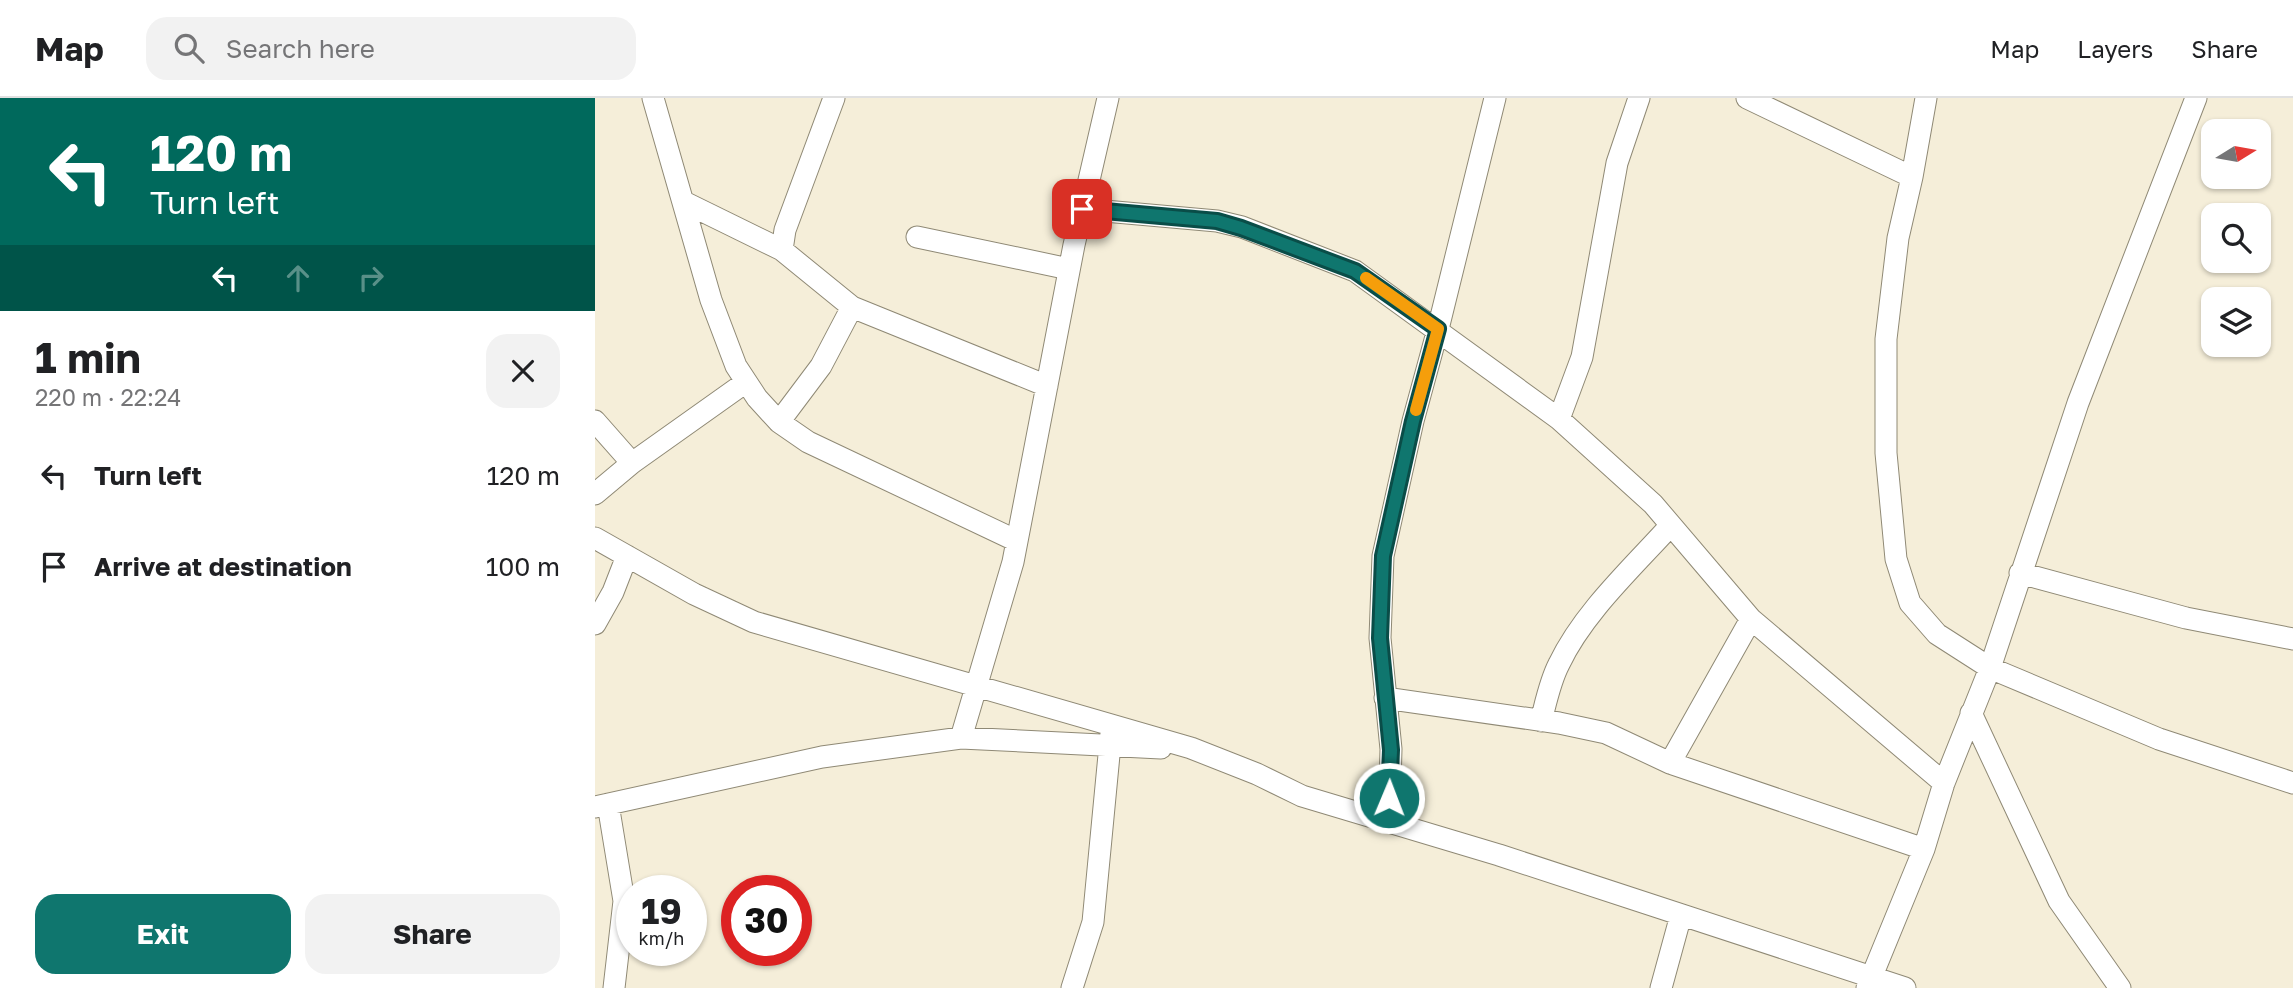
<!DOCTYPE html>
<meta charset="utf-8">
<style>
:root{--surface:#fff;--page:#f2f2f2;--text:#202124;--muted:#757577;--line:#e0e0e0;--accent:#0f766e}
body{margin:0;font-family:"Golos Text",sans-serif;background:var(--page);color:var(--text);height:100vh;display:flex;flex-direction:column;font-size:26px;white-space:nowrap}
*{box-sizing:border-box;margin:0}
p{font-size:23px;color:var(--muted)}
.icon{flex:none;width:38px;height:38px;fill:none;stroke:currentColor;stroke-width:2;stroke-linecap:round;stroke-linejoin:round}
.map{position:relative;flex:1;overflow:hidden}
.drawer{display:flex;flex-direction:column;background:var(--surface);width:595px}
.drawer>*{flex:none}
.guide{background:#00695c;color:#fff;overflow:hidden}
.needle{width:46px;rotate:79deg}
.controls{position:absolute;left:1606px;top:21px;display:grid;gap:14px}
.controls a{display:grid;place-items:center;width:70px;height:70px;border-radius:14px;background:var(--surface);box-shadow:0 2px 5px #0004;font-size:35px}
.speed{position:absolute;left:21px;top:777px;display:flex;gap:14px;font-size:35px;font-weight:700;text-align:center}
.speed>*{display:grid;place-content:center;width:91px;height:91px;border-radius:50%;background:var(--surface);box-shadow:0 2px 5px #0004;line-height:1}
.speed small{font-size:18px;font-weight:400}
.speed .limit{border:10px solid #d22;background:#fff;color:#111}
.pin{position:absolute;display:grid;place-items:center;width:60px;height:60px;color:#fff;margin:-30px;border-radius:14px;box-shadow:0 4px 10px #0006}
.me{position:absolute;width:77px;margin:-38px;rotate:1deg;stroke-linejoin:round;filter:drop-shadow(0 0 5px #0008)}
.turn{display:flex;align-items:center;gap:24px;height:147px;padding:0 35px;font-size:32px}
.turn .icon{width:91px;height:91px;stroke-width:2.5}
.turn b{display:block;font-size:49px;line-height:60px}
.lanes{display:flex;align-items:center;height:66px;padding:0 35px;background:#0003;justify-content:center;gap:35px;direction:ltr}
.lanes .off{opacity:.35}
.round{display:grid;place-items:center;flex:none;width:74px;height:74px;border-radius:21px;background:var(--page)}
.summary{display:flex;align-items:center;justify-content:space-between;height:119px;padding:0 35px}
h1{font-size:42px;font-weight:700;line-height:52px}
.action{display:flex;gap:14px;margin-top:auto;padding:14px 35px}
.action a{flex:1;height:80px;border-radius:21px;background:var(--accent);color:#fff;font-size:28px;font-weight:700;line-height:80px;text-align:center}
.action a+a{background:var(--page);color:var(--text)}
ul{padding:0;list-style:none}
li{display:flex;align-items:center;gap:21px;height:91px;padding:0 35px}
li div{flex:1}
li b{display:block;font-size:26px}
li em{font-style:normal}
header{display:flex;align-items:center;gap:42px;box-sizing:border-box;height:98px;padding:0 35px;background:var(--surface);border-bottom:2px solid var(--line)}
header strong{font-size:33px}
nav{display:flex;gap:38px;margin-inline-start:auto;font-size:24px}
.search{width:490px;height:63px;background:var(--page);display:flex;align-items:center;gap:18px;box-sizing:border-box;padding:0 24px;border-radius:21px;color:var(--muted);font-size:26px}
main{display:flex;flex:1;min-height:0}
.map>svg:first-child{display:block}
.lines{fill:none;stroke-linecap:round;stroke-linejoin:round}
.minor-casing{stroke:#8f8975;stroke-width:23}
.minor{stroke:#fff;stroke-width:21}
.route-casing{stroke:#0a4d48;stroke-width:18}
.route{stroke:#0f766e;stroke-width:12}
.slow{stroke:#f59e0b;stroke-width:12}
</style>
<header>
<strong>Map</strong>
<div class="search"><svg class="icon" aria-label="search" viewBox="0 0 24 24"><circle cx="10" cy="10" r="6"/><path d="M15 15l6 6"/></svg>Search here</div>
<nav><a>Map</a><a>Layers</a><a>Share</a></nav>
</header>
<main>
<section class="drawer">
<div class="guide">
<div class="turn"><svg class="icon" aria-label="left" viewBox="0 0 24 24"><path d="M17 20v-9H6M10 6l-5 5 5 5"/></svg><div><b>120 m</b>Turn left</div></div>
<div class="lanes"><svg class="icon" aria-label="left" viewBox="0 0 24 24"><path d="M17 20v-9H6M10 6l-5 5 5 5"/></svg><svg class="icon off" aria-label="ahead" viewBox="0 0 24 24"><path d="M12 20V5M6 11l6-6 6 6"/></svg><svg class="icon off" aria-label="right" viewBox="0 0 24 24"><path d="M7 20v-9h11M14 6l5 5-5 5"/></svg></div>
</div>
<div class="summary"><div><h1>1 min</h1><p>220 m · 22:24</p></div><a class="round"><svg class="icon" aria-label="close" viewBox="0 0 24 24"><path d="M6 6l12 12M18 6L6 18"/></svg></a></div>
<ul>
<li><svg class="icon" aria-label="left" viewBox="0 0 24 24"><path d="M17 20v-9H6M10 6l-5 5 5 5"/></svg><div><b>Turn left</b></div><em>120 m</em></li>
<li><svg class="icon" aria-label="arrive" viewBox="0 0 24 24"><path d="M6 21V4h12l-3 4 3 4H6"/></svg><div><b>Arrive at destination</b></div><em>100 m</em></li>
</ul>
<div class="action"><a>Exit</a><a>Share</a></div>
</section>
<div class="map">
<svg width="1698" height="890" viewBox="0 0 1698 890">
<rect width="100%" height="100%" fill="#f5eed9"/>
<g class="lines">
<defs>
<path id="minor" d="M58,0L116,202L141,268L162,300L184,324L213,344L422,443
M1152,0L1317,79
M1331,0L1317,79L1303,140L1291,241V355L1301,461L1315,505L1342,536L1395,570L1564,641L1698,685
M89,104L187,152L257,209L452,288
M487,111L622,123L647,129L760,173L964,321L1058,406L1156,521L1349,685
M322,139L474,171
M187,152L190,132L239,0
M964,321L987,259L1022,65L1044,0
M0,323L37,365
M184,324L226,268L257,209
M0,396L37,365L151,284
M0,440L99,496L159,524L596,650L662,676L707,698L904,757L1310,890
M1425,475L1591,520L1698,541
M0,526L18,494L32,458
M790,600L964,625L1011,635L1075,665L1329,751
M1376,615L1464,803L1525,890
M946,623C951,604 955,583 964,566C988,515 1038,469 1076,427
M366,640L418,464L479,147L513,0
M1075,665L1156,521
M13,706L29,803L19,890
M0,709L227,659L366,640L566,650
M794,724L796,651L785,540L788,458L818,323L843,231L900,0
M477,890L498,824L516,636
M1066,890L1086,817
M1272,890L1329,751L1349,685L1395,570L1483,305L1601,0"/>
</defs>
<use href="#minor" class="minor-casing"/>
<use href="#minor" class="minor"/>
</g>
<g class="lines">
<defs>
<path id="route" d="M487,111L622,123L646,130L760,173L843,231L818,323L788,458L785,540L796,652L794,700"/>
</defs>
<use href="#route" class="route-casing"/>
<use href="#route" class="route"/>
<path class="slow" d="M771,180L843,231L821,312"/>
</g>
</svg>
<div class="controls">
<a><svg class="needle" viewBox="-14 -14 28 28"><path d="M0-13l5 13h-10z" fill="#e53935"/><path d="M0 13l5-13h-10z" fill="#757577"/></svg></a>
<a><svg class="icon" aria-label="search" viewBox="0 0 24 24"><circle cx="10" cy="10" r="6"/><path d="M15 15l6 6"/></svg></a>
<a><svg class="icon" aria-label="layers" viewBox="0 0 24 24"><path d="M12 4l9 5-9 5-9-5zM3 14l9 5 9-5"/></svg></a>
</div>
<div class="speed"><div>19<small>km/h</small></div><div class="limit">30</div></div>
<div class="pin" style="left:487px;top:111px;background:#d93025"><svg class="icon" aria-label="arrive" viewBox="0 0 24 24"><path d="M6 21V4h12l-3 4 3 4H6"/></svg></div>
<svg class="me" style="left:794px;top:700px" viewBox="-20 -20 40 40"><circle r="17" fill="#0f766e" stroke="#fff" stroke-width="3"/><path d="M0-11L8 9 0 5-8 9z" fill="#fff"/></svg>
</div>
</main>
